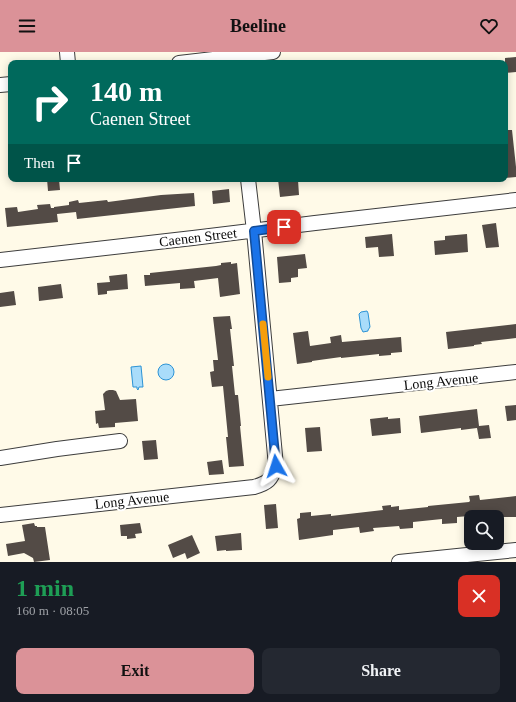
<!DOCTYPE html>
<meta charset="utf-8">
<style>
:root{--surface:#171b24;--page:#242831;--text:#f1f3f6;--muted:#9ea1a6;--accent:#db9298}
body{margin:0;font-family:"Times New Roman",serif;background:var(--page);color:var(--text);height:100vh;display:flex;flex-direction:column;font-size:15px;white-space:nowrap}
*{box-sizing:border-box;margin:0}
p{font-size:13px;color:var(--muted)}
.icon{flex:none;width:22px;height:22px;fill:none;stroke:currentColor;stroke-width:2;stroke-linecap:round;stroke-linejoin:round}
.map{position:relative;height:510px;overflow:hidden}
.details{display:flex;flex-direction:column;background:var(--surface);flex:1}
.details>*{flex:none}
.guide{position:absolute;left:8px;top:8px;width:500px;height:122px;border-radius:8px;box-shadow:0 2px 10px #0003;background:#00695c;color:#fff;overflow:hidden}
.controls{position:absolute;left:464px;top:458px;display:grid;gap:8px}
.controls a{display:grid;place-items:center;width:40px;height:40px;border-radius:8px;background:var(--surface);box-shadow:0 2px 10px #0003;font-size:20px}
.pin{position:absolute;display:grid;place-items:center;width:34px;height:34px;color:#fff;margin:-17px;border-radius:8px;box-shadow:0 2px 6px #0006}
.me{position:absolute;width:44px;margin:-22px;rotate:354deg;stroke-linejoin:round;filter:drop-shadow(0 0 3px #0008)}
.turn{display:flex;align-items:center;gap:14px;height:84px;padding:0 16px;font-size:18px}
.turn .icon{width:52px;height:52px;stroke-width:2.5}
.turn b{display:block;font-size:28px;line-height:34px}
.then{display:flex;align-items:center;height:38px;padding:0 16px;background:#0003;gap:8px;font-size:15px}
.round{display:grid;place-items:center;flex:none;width:42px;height:42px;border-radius:8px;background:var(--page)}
.headline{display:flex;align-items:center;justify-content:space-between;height:68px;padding:0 16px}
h1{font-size:24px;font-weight:700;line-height:30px;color:#1e9e55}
.cta{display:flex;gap:8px;margin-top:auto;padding:8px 16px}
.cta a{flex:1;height:46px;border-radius:8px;background:var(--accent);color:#111;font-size:16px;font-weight:700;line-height:46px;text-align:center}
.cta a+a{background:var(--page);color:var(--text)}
header{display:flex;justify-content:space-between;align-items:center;height:52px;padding:0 16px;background:var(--accent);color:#111;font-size:18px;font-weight:700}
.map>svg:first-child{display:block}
.water{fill:#a9dcfa;stroke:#2c93d5}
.building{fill:#534b46}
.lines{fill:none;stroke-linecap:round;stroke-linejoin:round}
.minor-casing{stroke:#3d3d3d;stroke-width:16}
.minor{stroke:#fff;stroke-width:14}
.route-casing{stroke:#114b97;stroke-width:10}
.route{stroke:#1a73e8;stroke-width:7}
.slow{stroke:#f59e0b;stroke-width:7}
.labels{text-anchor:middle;stroke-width:4;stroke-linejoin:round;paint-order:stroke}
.street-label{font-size:14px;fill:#0a0a0a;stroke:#fff}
</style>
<header><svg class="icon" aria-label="menu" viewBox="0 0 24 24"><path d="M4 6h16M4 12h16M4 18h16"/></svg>Beeline<svg class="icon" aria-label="heart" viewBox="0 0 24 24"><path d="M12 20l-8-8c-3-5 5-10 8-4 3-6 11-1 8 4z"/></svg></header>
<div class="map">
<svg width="516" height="510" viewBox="0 0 516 510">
<rect width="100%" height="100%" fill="#fffae8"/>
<path class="water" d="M367,259L368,261L370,275L368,278V279L363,280L361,276L359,262L361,260Z
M158 320a8 8 0 1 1 16 0a8 8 0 1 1-16 0Z
M141,314L143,335H139L138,338L137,337V335H133L131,315Z"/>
<path class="building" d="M516,5V20L505,21V6Z
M505,78H512L516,115V125L505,126Z
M47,127H59L60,138L48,139Z
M278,127H294V129L298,128L299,143L280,145Z
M229,137L230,150L213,152L212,139Z
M194,141L195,154L77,167L76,160L57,162L58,170L7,175L5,156L17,155L18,160L38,157L37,153L50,152L51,156H54V155L69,153V150L78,148L79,151L107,148L108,150L161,143Z
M496,171L499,195L486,196L482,173Z
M392,182L394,204L379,205L378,195L366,196L365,185Z
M467,182L468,200L435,203L434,189L445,188V184Z
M305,202L307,216L298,217V225L291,226V230L279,231L277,205Z
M231,210V212L237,211L240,242L220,245L218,226L194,229L195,236L180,237V231L145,234L144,223H150V221L216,214L221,213V211Z
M127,222L128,237L107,239V242L98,243L97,231L110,230L109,224Z
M61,232L63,246L39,249L38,235Z
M14,239L16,253L0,255V241Z
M230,264L232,277H230L234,314H232L235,343H238L241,374H240L244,414L229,415L226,385H228L223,334L212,335L210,320L214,319L213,308H218L213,265Z
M516,272V286L481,290L482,292L474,293V294L448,297L446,280Z
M308,279L310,294L331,291L330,285L341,283L342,290L401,285L402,300L391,301V303L379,304V302L341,306V305L312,309V310L297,312L293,281Z
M109,338H113L116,339L120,348L136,347L138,369L115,371V375L99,376L98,371L96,372L95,359L105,358L103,342L106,339Z
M516,353V368L507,369L505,354Z
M477,357L479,374L489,373L491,386L479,387L477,376L461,378V376L421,381L419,364Z
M388,365V367L400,366L401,381L372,384L370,367Z
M320,375L322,399L307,400L305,376Z
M156,388L158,407L144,408L142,389Z
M222,408L224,422L209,423L207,410Z
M479,443L480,448L516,444V465H482V463L457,465V471L442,472V467L413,470V476L400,477L399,474L373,476L374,479L360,481L359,475L333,478V483L299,488L297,467L300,466V461L311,460V464L331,462V464L383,458L382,454L391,453V455L399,454V458L428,455V454L469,450L470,449L469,444Z
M276,452L278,476L266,477L264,453Z
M34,471L35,474H37V475H45L50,508L34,510L33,506L24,501L8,504L6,492L25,489L22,473Z
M140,471L142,481L135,482L136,486L127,487V484H121L120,473Z
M241,481L242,498L226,499V498L217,499L215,484Z
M192,483L200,501L187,507L185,501L173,506L168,493Z"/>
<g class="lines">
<defs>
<path id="minor" d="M67,0L68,11
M179,11L273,0
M0,33L11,32
M0,208L193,186L315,171L516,148
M270,347L516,320
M0,406L57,397L120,389
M0,463L254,435C268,431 271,428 276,414L254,179L248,127
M399,510L516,498"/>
</defs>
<use href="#minor" class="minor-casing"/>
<use href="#minor" class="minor"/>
</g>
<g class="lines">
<defs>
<path id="route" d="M276,414L254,179L284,175"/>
</defs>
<use href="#route" class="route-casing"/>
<use href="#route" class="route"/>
<path class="slow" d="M263,272L268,325"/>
</g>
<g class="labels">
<g class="street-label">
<text transform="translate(198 185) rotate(-7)" y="5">Caenen Street</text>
<text transform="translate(441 329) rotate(-6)" y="5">Long Avenue</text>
<text transform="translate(132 448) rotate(-6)" y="5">Long Avenue</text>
</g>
</g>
</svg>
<div class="controls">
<a><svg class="icon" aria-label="search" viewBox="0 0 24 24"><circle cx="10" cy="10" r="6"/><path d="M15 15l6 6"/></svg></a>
</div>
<div class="pin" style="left:284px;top:175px;background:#d93025"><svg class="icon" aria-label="arrive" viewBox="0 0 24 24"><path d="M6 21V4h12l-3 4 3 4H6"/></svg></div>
<svg class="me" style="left:276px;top:414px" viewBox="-20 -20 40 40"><path d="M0-17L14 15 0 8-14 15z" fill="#1a73e8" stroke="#fff" stroke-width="4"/></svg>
<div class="guide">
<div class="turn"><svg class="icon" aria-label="right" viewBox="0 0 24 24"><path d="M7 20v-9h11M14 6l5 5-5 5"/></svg><div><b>140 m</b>Caenen Street</div></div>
<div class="then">Then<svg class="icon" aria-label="arrive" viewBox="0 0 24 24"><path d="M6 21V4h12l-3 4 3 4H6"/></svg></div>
</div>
</div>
<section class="details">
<div class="headline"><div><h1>1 min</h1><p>160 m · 08:05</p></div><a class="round" style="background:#d93025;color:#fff"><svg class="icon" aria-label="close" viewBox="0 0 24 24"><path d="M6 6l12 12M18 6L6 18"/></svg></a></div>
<div class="cta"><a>Exit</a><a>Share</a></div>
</section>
